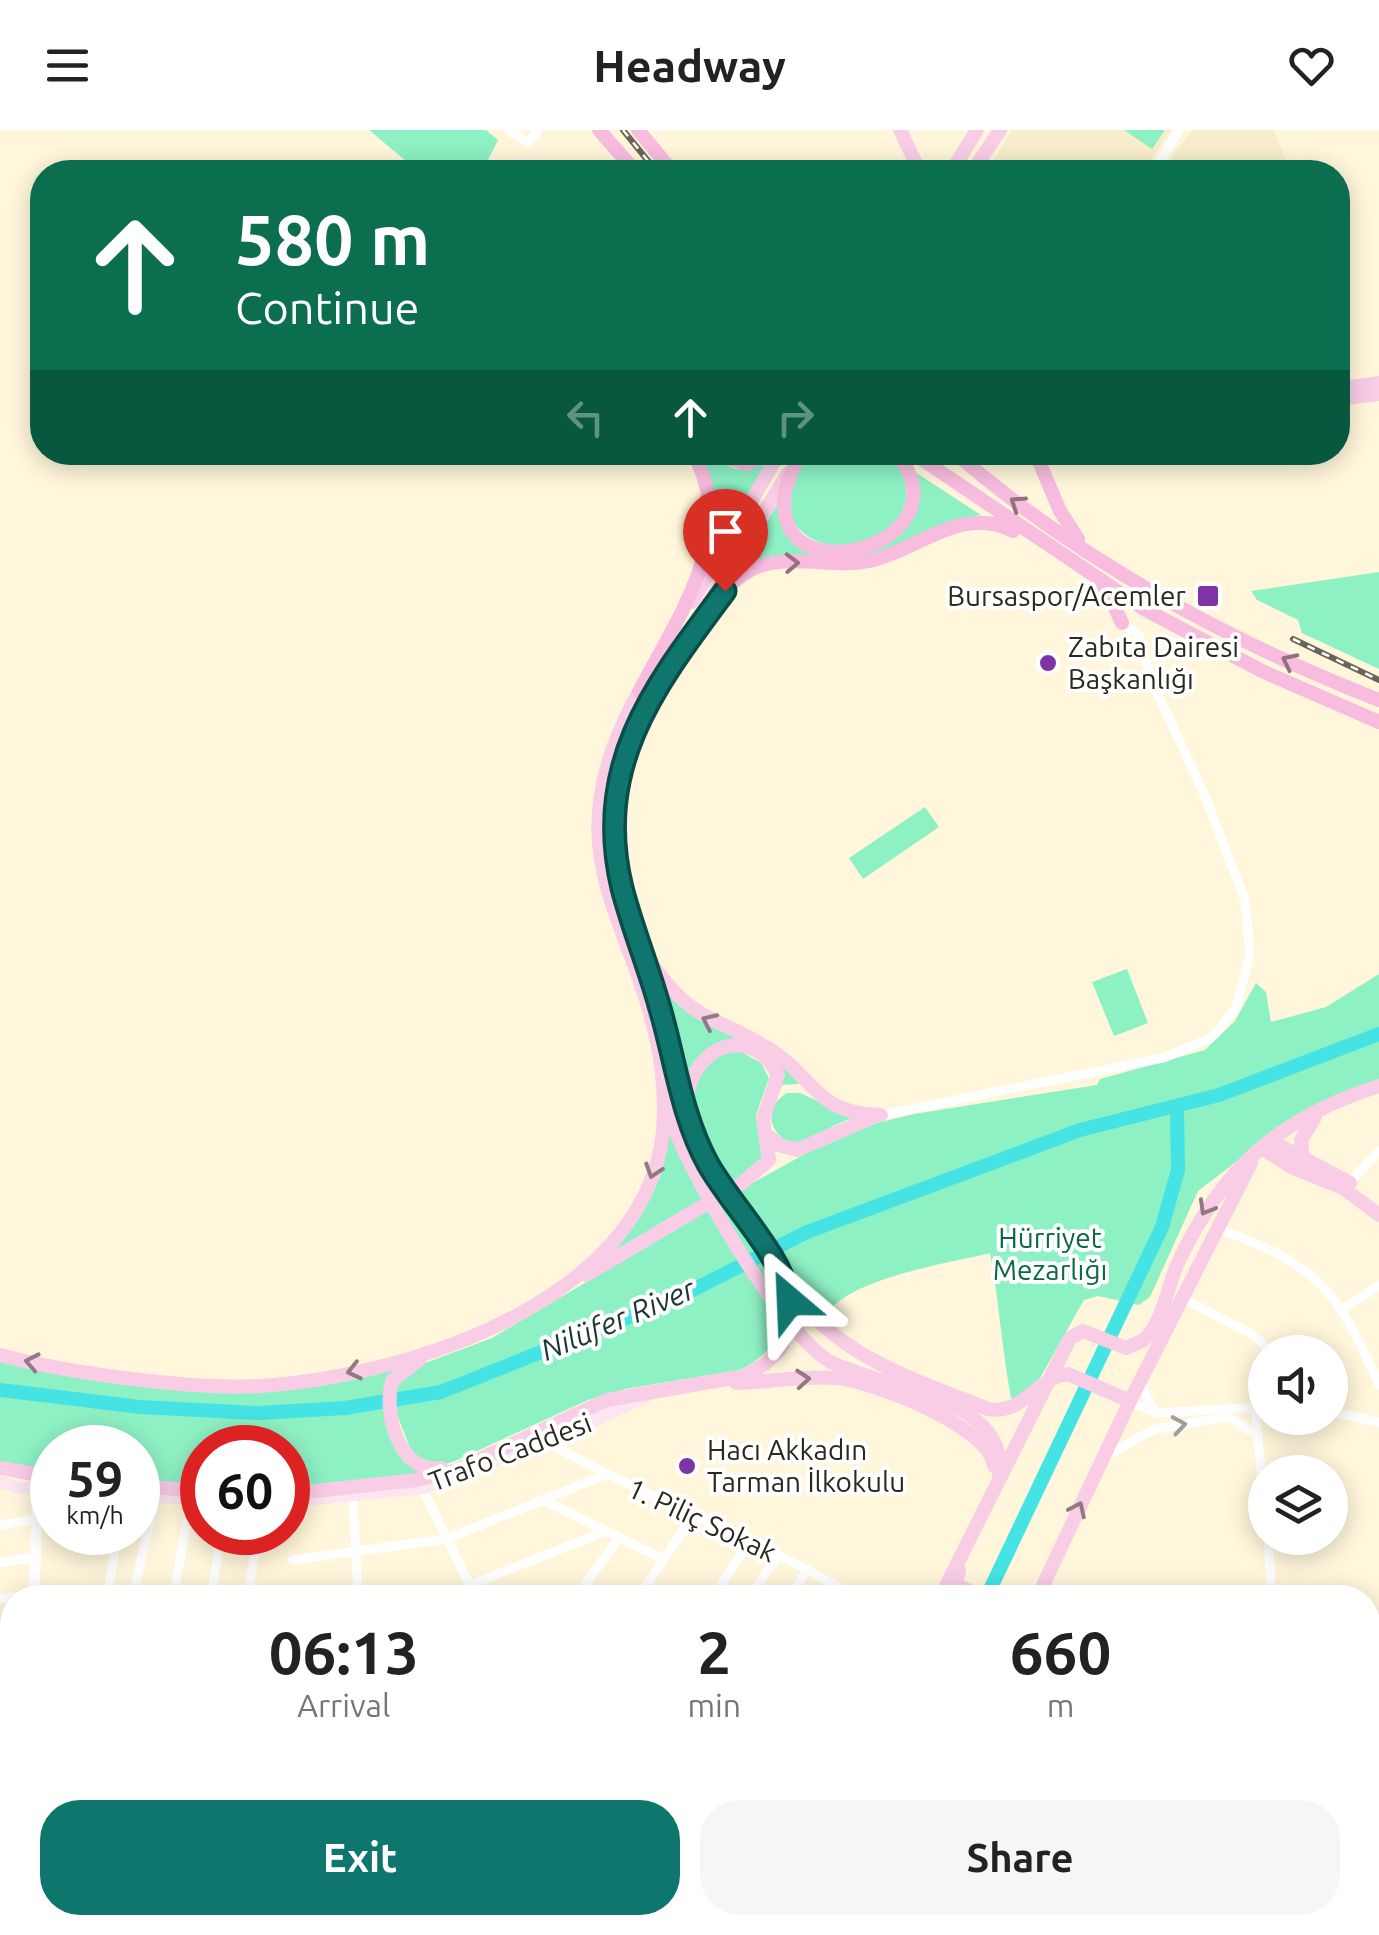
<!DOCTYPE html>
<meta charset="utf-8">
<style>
:root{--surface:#fff;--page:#f6f6f6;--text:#222;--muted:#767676;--accent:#0f766e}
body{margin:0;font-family:Ubuntu,sans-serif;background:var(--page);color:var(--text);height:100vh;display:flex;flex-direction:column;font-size:38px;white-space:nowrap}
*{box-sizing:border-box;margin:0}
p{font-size:32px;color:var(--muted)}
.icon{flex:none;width:55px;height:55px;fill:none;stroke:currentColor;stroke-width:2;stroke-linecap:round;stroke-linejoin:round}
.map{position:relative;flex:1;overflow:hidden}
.panel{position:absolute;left:0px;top:1455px;width:1380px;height:350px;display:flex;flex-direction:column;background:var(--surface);border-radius:40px 40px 0 0;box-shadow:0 5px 25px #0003}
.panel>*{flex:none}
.hud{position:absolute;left:30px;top:30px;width:1320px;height:305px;border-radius:40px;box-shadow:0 5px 25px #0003;background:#0b6e4f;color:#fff;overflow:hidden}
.controls{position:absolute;left:1248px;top:1205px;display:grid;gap:20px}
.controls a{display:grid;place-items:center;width:100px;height:100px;border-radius:50%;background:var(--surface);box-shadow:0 5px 25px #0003;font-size:50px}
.speed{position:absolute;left:30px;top:1295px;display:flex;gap:20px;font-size:50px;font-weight:700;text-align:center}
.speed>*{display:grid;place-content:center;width:130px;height:130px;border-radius:50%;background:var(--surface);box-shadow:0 5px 25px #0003;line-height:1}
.speed small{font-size:25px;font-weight:400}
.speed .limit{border:15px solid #d22;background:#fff;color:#111}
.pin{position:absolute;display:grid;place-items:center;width:85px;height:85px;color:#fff;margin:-102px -42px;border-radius:50% 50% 50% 0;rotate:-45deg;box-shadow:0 0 10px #0007}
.pin .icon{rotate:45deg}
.me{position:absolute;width:110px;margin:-55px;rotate:334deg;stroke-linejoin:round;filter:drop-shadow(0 0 8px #0008)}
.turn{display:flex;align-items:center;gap:35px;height:210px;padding:0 40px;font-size:45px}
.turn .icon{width:130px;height:130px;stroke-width:2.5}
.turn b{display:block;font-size:70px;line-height:85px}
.lanes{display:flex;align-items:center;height:95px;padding:0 40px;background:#0003;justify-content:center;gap:50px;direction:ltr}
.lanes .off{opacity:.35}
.eta{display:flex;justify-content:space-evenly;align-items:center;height:170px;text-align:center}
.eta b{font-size:60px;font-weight:700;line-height:70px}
.action{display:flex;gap:20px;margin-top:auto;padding:20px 40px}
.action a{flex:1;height:115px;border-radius:40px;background:var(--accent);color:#fff;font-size:40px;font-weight:700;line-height:115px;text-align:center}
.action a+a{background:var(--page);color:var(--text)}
header{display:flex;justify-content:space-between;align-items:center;height:130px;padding:0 40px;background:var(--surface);font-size:45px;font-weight:700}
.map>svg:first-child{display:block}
.built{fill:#f8eecb}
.green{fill:#8ef1c4}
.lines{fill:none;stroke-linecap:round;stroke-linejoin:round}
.river{stroke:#46e3e5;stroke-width:14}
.minor{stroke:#fff;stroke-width:9}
.tertiary{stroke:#fff;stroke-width:11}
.secondary{stroke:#fde6f2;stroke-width:12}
.primary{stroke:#facde6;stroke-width:14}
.trunk{stroke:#f8bcde;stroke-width:14}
.rail-casing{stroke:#696455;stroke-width:6}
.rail{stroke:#fff;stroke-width:2.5;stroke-dasharray:8;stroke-linecap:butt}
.oneway{stroke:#92727e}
.oneway2{stroke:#927a82}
.oneway3{stroke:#a09e9a}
.route-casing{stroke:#0a4d48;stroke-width:25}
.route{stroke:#0f766e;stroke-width:18}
.poi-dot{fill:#7c34a7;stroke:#fff;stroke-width:4}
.labels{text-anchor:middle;stroke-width:8;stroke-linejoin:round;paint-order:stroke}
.poi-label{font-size:28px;fill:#2b281e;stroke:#fff;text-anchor:start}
.park-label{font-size:28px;fill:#0b6747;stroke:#fff}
.street-label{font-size:28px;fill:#2b281e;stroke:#fff}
.water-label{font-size:30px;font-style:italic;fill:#1d3737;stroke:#fff}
</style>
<header><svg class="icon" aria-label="menu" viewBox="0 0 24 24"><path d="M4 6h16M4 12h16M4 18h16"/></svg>Headway<svg class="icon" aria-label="heart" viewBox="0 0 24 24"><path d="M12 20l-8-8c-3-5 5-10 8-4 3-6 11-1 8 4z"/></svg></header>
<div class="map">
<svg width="1379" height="1805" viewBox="0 0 1379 1805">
<rect width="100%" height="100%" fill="#fff6db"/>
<path class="built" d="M1012,0H1172L1141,42H986Z
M1192,0H1274L1290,42H1161Z"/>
<path class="green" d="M369,0H486L498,10L482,42H419Z
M1124,0H1165L1152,19Z
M697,323L736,339L767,333L714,422L715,373Z
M809,323H887C956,392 822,458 788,382L792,352Z
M915,342L981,385L950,391L882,423L734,445L777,375L793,411C845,416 886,434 916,381Z
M1379,442V539L1302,503L1298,490L1257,470L1251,461Z
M925,677L939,697L863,749L849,728Z
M1127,839L1148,893L1114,906L1092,852Z
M1379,844V951L1274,1003L1198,1061L1150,1167L1139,1175L1098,1166L1084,1170L1040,1248L1017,1269L1011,1268C1002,1219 999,1172 990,1123C946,1134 846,1148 824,1188L738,1061L848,1000L914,984L1097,955L1100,949L1205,920L1235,891L1256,853L1266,862L1271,892L1326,877Z
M662,855C699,906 763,906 799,954L781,955L766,927L713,917L693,933L684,958Z
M740,921L761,933L769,948L756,985L762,1029L733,1053L700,1002L690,963L713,925Z
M787,963H800L855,988C831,992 811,1016 787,1012C767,998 765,976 787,963Z
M672,973L695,1031L715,1063L614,1123L660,1047Z
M721,1072C755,1124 826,1197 740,1240L625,1259L588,1270L453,1332L437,1336L412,1323L395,1279L397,1252L412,1238L492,1208Z
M0,1231L79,1246L300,1258L398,1237C372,1267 385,1299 403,1331L428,1343L288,1360V1318H202V1357L138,1352V1318H52V1342L0,1333Z"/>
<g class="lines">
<path class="river" d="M0,1260L140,1277L258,1283L345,1278L441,1262L679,1167L807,1102L1080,1000L1219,965L1379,904
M986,1468L1162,1097L1178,1040L1177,977
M819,1805L825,1792"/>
<path class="minor" d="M509,0L528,13L538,0
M1154,42L1179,0
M881,985L1163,928L1211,908L1236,878L1250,824L1245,770L1205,666L1152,552L1139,505L1122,493
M1349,1052L1379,1021
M1216,1098C1318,1135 1336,1157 1379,1255
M1182,1168L1252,1204L1271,1222
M1342,1179L1379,1156
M1139,1251L1154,1280
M1130,1271L1156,1283L1265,1277
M1255,1279L1265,1380
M1330,1282L1379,1292
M547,1312C648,1369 758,1408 857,1468
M1105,1326L1155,1299L1229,1287L1257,1305
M422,1358L476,1468
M353,1367L358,1468
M543,1370L663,1429
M0,1395L37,1389
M1268,1408L1272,1468
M292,1430L446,1409L605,1345
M0,1433L34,1427
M470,1455L606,1401
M133,1464L156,1366
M107,1468L118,1402
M173,1468L191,1369
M211,1468L221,1402
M248,1468L258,1402
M428,1468L473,1462
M576,1468L619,1407
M638,1468L693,1386
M712,1468L750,1411
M749,1468L778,1425
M789,1468L808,1439
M0,1469L33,1464
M0,1502L12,1500
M0,1530L12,1528
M0,1567L12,1564
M0,1594L12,1592
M1378,1689H1379
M1371,1774L1379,1794
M164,1792L191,1805
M523,1792L526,1794
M887,1792L915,1805
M1212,1792L1221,1805
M1260,1792L1269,1805
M1136,1805L1150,1792
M1168,1805L1175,1799L1170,1792
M1290,1805L1301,1792"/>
<path class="tertiary" d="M34,1468L38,1352
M63,1792L65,1805
M1340,1792L1345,1805"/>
<path class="secondary" d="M0,1352L19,1358H52
M138,1365L202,1370
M288,1372L422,1358L546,1312L646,1267"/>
<path class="primary" d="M900,0L920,42
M951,42L977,0
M972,42L1000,0
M1338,259L1379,253
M1338,269L1379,264
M692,472L780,322
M708,474L788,343
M652,834C696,896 714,884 771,920C817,950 816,984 881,985
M669,982C684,1037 781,1203 829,1231C880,1259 1010,1266 999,1345
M768,1006L779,1015L797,1020L871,988
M1271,1011L1350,1053
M1262,1018L1291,1037L1343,1058L1379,1085
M1303,1027L1301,1010L1315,987
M586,1145L742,1053L769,1030L763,989L778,945C751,892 692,915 686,972
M790,1158C837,1227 914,1249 988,1279C1025,1285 1035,1248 1068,1244L1130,1271
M0,1225C68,1243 192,1260 262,1256C411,1246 661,1167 664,984C666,804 529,747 645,551
M420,1229L392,1251C383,1283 399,1344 441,1338
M736,1253C770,1252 804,1245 837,1248C874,1252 989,1296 994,1336
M0,1338L52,1347
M138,1356L202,1361
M288,1364L417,1350L454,1341L607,1270L744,1246L765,1234L781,1218L789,1199V1163L690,997L672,919L622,759L615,714L617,656L630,604L676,526
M959,1440L956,1454L982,1468
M940,1468L1070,1208L1083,1201L1126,1218L1144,1210C1164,1190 1167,1157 1178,1133C1222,1038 1279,988 1379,956
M1037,1468L1130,1271L1251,1033
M774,1805L780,1792
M859,1805L865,1792
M873,1805L879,1792"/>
<path class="trunk" d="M599,0L636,42
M638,0L673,42
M710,322L747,334L773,322
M800,322C794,338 783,357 784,374C784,467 972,410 895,322
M911,322L1144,479L1264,542L1379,592
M954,322C1077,429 1228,511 1379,570
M1035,322L1060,381L1078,409
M1098,460L1110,467L1122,493
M670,535C693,505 715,460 749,441C784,421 831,439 869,431C919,420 961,374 1013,401
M639,562C676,489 741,403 692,322"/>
<defs>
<path id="rail" d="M623,0L657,42
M1293,509L1379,550"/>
</defs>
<use href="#rail" class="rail-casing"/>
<use href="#rail" class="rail"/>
</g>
<defs><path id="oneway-chevron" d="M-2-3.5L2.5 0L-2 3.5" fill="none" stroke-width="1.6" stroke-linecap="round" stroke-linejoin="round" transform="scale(2.5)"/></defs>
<g class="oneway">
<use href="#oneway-chevron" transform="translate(1017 373) rotate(-146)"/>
<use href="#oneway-chevron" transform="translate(792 433) rotate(-2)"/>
<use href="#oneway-chevron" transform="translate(1289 531) rotate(-154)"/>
</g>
<g class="oneway2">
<use href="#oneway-chevron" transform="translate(709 891) rotate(-155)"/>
<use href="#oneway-chevron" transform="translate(653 1041) rotate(108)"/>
<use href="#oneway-chevron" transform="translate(1206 1078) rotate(120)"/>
<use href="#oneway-chevron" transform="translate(32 1232) rotate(-169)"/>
<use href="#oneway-chevron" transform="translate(354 1241) rotate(167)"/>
<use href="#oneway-chevron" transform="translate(803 1249) rotate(-5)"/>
<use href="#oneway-chevron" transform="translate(1078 1379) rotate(-65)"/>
</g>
<use class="oneway3" href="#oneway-chevron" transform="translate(1179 1295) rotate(-9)"/>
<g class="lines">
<defs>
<path id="route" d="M725,461C656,554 592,634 622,758C632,797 648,836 659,875C675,928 681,985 708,1034C731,1075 783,1126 790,1171"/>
</defs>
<use href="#route" class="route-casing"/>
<use href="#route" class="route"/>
</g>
<g class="poi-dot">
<rect x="1196" y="454" width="24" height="24" rx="5"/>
<circle cx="1048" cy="533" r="10"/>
<circle cx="687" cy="1336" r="10"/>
</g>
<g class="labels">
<g class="poi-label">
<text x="1186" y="476" text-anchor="end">Bursaspor/Acemler</text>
<text x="1068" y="527">Zabıta Dairesi<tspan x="1068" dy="32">Başkanlığı</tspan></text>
<text x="707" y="1330">Hacı Akkadın<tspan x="707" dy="32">Tarman İlkokulu</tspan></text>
</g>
<g class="park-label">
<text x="1050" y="1118">Hürriyet<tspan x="1050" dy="32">Mezarlığı</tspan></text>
</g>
<g class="street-label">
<text transform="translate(510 1322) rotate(-21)" y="10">Trafo Caddesi</text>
<text transform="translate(702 1390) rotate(25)" y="10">1. Piliç Sokak</text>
</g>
<g class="water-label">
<text transform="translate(618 1190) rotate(-23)" y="10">Nilüfer River</text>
</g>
</g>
</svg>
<div class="controls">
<a><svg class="icon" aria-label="sound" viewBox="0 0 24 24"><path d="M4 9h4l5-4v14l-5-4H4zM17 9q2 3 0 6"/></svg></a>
<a><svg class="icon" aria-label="layers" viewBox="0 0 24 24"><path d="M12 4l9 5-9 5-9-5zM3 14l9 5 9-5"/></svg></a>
</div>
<div class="speed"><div>59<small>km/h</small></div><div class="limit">60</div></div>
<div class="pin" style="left:725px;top:461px;background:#d93025"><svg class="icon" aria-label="arrive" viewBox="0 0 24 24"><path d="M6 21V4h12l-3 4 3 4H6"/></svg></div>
<svg class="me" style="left:790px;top:1171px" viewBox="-20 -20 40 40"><path d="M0-17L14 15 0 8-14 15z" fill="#0f766e" stroke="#fff" stroke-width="4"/></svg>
<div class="hud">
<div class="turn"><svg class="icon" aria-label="ahead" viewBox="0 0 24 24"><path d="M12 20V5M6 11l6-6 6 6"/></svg><div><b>580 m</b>Continue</div></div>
<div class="lanes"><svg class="icon off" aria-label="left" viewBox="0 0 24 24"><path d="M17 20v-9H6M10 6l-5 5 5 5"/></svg><svg class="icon" aria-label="ahead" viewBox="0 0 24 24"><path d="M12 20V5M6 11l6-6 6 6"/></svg><svg class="icon off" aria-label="right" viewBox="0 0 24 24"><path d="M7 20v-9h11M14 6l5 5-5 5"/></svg></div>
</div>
<section class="panel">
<div class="eta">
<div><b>06:13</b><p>Arrival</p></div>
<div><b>2</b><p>min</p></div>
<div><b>660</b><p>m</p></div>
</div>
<div class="action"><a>Exit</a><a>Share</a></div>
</section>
</div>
